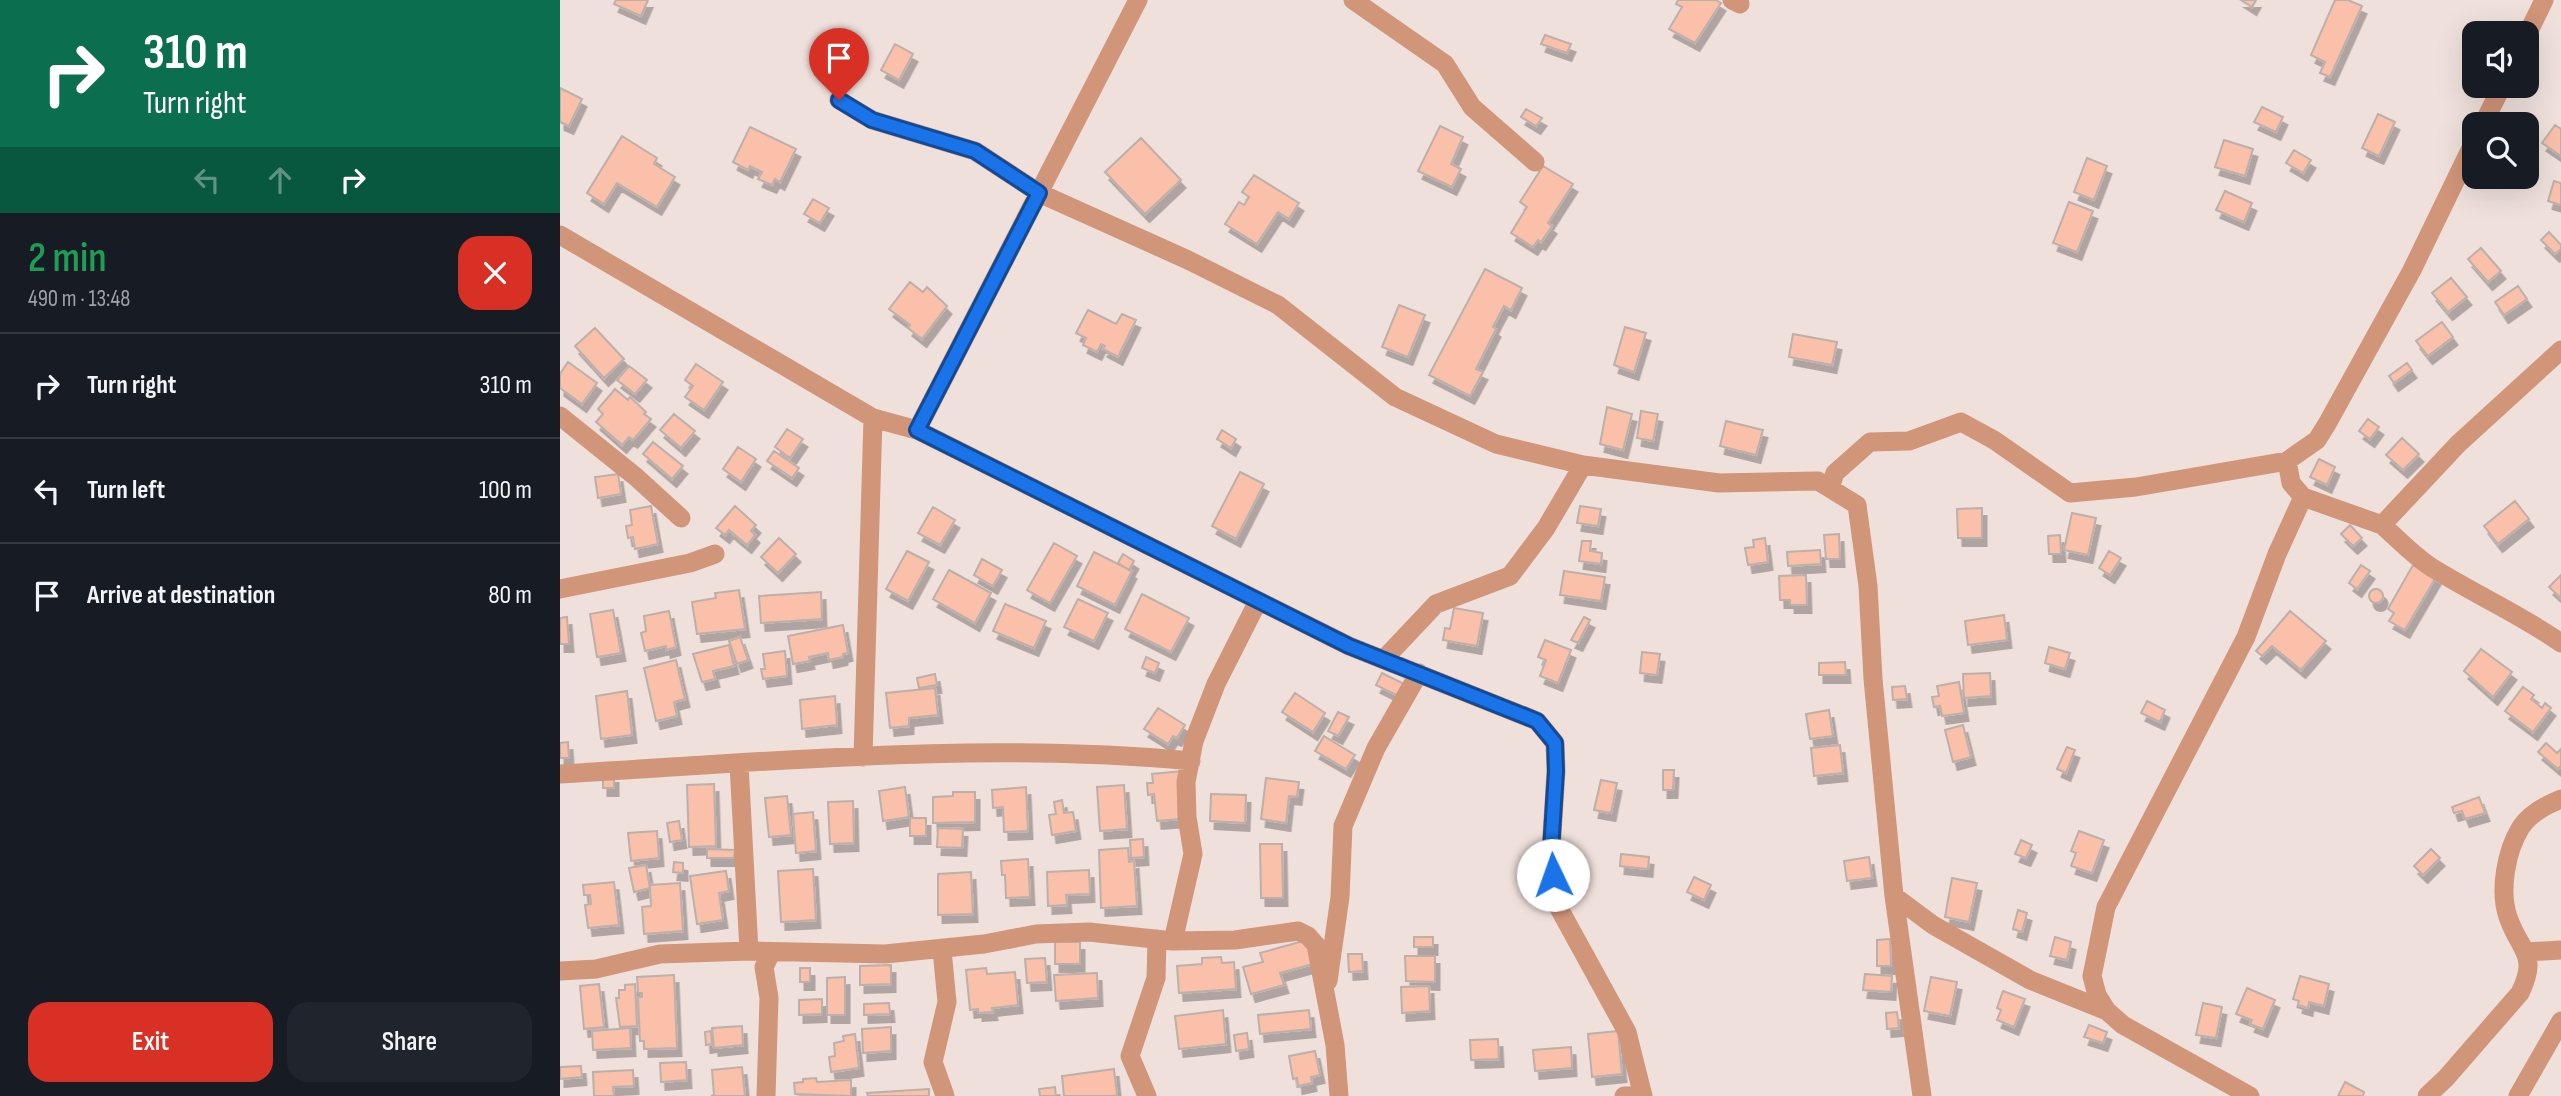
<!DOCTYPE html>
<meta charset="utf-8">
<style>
:root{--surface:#171b24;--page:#20242c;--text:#f1f3f6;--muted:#9ea1a6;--line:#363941;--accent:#d93025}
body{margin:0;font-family:"Sofia Sans Condensed",sans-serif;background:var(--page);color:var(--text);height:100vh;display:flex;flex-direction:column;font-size:26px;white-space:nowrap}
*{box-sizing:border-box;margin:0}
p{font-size:23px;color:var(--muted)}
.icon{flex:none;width:38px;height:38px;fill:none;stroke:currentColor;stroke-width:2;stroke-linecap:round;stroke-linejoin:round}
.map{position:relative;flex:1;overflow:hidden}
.panel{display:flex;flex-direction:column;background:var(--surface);width:560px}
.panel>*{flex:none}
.top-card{background:#0b6e4f;color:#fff;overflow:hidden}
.tools{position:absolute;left:1902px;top:21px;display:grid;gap:14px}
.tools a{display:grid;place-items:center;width:77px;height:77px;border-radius:14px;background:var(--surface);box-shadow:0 7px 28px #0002;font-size:35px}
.pin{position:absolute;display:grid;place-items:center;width:60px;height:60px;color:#fff;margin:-72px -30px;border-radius:50% 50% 50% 0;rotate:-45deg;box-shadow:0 0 7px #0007}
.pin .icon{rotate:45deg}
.me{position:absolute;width:77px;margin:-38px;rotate:357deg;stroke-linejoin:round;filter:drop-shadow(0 0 5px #0008)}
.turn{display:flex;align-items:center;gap:24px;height:147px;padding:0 28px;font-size:32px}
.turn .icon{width:91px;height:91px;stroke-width:2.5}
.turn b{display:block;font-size:49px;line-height:60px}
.lanes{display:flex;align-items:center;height:66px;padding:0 28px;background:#0003;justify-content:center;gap:35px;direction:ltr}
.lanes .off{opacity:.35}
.round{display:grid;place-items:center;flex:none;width:74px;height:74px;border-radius:21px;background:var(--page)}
.summary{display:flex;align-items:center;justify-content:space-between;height:119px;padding:0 28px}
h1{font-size:42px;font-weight:600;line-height:52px;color:#1e9e55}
.action{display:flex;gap:14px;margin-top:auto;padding:14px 28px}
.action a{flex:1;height:80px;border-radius:21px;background:var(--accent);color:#fff;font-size:28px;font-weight:600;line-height:80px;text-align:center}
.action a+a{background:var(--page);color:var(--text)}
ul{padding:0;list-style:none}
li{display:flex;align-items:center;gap:21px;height:105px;padding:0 28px;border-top:2px solid var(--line)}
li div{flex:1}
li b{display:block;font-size:26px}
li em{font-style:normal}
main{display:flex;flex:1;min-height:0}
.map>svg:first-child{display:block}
.building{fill:#fac0aa;stroke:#bdafaa;stroke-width:2;filter:url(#shadow)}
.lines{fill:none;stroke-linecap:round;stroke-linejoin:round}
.minor{stroke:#d19579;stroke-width:19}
.route-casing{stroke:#114b97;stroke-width:18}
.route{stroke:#1a73e8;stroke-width:12}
</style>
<main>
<section class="panel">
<div class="top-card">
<div class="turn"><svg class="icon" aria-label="right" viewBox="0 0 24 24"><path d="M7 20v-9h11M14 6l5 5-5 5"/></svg><div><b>310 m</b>Turn right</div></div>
<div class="lanes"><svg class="icon off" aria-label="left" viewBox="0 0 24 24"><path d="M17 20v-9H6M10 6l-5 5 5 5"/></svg><svg class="icon off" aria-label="ahead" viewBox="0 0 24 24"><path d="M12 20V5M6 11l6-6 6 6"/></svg><svg class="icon" aria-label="right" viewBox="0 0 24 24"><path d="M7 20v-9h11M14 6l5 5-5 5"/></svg></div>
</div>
<div class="summary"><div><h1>2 min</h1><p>490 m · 13:48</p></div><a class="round" style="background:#d93025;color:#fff"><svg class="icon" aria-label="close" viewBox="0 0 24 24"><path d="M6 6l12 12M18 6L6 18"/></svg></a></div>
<ul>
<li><svg class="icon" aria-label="right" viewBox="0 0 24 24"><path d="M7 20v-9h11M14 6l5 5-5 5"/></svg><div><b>Turn right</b></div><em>310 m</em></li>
<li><svg class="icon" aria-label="left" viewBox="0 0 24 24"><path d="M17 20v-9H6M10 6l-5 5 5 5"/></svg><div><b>Turn left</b></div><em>100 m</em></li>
<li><svg class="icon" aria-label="arrive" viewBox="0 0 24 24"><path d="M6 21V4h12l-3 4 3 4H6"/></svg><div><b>Arrive at destination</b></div><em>80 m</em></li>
</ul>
<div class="action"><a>Exit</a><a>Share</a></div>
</section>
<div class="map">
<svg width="2001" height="1096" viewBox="0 0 2001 1096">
<defs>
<filter id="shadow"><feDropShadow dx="4.5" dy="8" stdDeviation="0" flood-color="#0004"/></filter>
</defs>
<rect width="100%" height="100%" fill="#efe0db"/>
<path class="building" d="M56,0H88L81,16L54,4Z
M1118,0H1156L1161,3L1135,43L1109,29L1122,7L1116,4Z
M1681,0H1696L1692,7Z
M1775,0H1788L1802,6L1770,77L1760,73L1765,62L1751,55Z
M985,35L1011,44L1007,53L981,44Z
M335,44L353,54L339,80L321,70Z
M0,88L22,99L9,126L0,122Z
M1702,107L1723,117L1716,132L1694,122Z
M966,109L982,118L976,126L961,117Z
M1818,114L1835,122L1819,156L1802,148Z
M1995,125L2001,129V156L1982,143Z
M880,126L903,137L891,164L901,169L892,187L858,171Z
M190,127L236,149L220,182L215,179L212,185L198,179L202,172L190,166L188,170L173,162Z
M62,136L97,158L94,164L115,177L97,207L57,183L44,204L27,193Z
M581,138L621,180L585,214L545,172Z
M1664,140L1693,149L1685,176L1655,167Z
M1734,150L1751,160L1743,173L1726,163Z
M1527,158L1547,166L1534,200L1514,192Z
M983,166L1013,184L988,223L992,226L981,242L978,240L973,247L951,233L967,207L960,202Z
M694,175L739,203L729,219L718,212L697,244L665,224L679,202L684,205L689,197L682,192Z
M1994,181L2001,183V205L1988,201Z
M1665,191L1692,203L1684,222L1656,210Z
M253,199L269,208L260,223L244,214Z
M1509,202L1533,211L1517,252L1493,243Z
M1989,232L2001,245V249L1995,254L1981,240Z
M1921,248L1941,271L1928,282L1908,259Z
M925,269L962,288L951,310L944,306L933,327L936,329L916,369L923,372L910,396L869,375Z
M1891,278L1907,297L1888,312L1872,293Z
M350,282L363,292L367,287L387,306L362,339L348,328L350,325L329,309Z
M1958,286L1967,299L1944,315L1935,302Z
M839,305L865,315L848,357L822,347Z
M528,310L556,324L562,314L576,320L558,357L543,349L545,346L541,344L537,352L523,345L526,338L516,333Z
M1882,322L1893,337L1868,356L1856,341Z
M1065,327L1086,333L1074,372L1054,365Z
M35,328L64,359L44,378L15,346Z
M1233,334L1277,342L1272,365L1229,357Z
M8,362L37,383L22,404L0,388V374Z
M1847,363L1852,370L1834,383L1829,376Z
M136,364L163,382L144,410L125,397L133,386L125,380Z
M69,366L87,380L75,394L57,380Z
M55,389L68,400L70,397L86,412L84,414L91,419L73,440L69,437L62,445L36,422L43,414L38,409Z
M1047,407L1072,414L1063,450L1040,444Z
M1081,411L1098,414L1093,441L1077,438Z
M114,414L135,431L121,448L100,430Z
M1808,419L1819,427L1810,439L1799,431Z
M1166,421L1203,430L1196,455L1160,446Z
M227,429L243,439L230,458L215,447Z
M662,430L676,439L671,448L657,439Z
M1842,438L1859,454L1843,470L1826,455Z
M93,442L123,466L112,479L83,454Z
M178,447L196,459L181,482L163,469Z
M214,451L239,468L232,478L207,461Z
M1759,459L1775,467L1767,485L1750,477Z
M680,472L704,484L676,539L652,526Z
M58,474L61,494L38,498L35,477Z
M1955,501L1969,519L1938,544L1924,526Z
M91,506L98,544L75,549L73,537L68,538L66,526L72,525L70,510Z
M175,506L196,525L191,531L195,535L187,545L169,530L165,535L156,528Z
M1020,506L1041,509L1038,526L1017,523Z
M373,507L395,520L380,545L358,533Z
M1422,508V538H1398L1397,509Z
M1512,513L1536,518L1528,555L1504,550Z
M1790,525L1802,538L1793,546L1781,534Z
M1279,534L1280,559H1266L1264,535Z
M1500,535L1501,554H1489L1488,536Z
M219,538L236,554L218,573L201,557Z
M1205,538L1208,562L1188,565L1185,548L1194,547L1193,540Z
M1022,541H1031L1030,551L1042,553L1041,564L1019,561Z
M494,543L517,556L490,603L467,590Z
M1260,550L1261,564L1228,566L1227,552Z
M347,551L369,562L348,601L326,589Z
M1549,551L1561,558L1550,575L1539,568Z
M534,552L572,571L555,605L517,586Z
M563,554L574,561L569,570L558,563Z
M422,559L442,570L433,586L414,575Z
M1801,565L1810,571L1797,589L1789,583Z
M1853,565L1876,577L1845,630L1829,621L1834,613L1828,609Z
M389,570L431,593L415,623L373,599Z
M1004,571L1045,577L1041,601L1000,595Z
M1246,575L1247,605H1230V600H1220L1219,576Z
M2001,575V598L1989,587Z
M1809 596a7 7 0 1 1 14 0a7 7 0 1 1-14 0Z
M179,590L185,629L137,634L132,602L156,598L155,593Z
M261,592L262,619L201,623L199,596Z
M582,594L629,618L611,652L565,629Z
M518,599L548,613L534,641L504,627Z
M445,604L486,621L474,648L433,631Z
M894,608L923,613L917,646L883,640L885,628L890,629Z
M53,610L61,653L37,657L30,614Z
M109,611L116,647L106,650V646L85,651L81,633L86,631L84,616Z
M1730,611L1766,641L1741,670L1712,646L1702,656L1696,651Z
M1444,615L1447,640L1408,645L1405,621Z
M7,617L9,644H0V618Z
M1024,617L1030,620L1018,643L1011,640Z
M283,625L288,653L283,654V657L269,660L268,653L249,657L250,661L233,664L228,636Z
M180,637L188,660L177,664L169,641Z
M985,640L1011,650L998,683L980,676L986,660L978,657Z
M169,645L174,666L153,671L155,679L142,682L133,654Z
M1489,647L1510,653L1505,669L1485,663Z
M1921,649L1952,672L1933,697L1904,671Z
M225,651L227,676L203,679L201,669H205L203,654Z
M1082,652L1100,654L1097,675L1080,673Z
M586,657L599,663L595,673L582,668Z
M116,660L125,699L114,702L117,716L96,721L84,668Z
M1285,662L1286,675H1259V663Z
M822,673L844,684L838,696L816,685Z
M1430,673L1431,696L1404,698L1403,674Z
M375,674L377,685L359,688L357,678Z
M1399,682L1404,713L1382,716L1380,706L1374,707L1372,697L1379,696L1377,686Z
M1345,686L1347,699L1333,700L1332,687Z
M1963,687L1974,695L1971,699L1982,708L1985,703L1991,708L1973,732L1945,711Z
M375,688L378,715L349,718V726L330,728L326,693Z
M67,691L72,735L41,739L36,696Z
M735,693L765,713L753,732L722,712Z
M275,696L277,725L242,729L240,700Z
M1587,701L1605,710L1600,722L1581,713Z
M598,708L625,725L617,738L613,736L608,744L584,729Z
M1269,710L1273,736L1250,739L1246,714Z
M778,712L789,717L778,736L768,731Z
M1403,725L1411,757L1393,762L1385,730Z
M764,736L795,755L786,769L755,751Z
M8,742L9,758H0V743Z
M1986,743L1997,753L2001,749V766L1998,769L1978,752Z
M1280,745L1283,773L1254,776L1251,748Z
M1507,747L1515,750L1506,773L1497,769Z
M1103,770H1114L1113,790H1103Z
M622,771L621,819L597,821L594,794L588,795L587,783H593L592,774Z
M43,775H54V788H43Z
M706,778L739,782L737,797L729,796L726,823L701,819Z
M1041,780L1057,783L1051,813L1034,810Z
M154,784L156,846L129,847L127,785Z
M564,785L567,829L540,831L537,787Z
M345,787L349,817L323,821L319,791Z
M466,787L468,831L444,832L443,807L433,808L432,790Z
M393,792H415V822L373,823V797L393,796Z
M651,794L686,795L685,823L650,821Z
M227,796L231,835L209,837L205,798Z
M1919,797L1925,813L1905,819L1902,811L1894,813L1892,807Z
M502,800L504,813L513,812L516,831L492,835L489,815L496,814L494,802Z
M293,801L294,843L270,844L268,802Z
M253,812L256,851L236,853L233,814Z
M350,818H366V836H350Z
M119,821L122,840L110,842L107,823Z
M378,828L403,829L402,848L377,847Z
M97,831L99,858L71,861L68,833Z
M1519,831L1544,840L1532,873L1511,866L1516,853L1511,851Z
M583,839L584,857L571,858L570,840Z
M1461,840L1472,845L1466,858L1455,854Z
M700,844H722L723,898H701Z
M568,848L569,862L574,861L577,906L541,908L539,850Z
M147,849L175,850L174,858H147Z
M1871,849L1880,858L1863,875L1854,866Z
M1061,854L1089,857L1088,869L1060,866Z
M1309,857L1312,878L1287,881L1284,861Z
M468,859L470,897L446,898L445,875H442L441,861Z
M114,862L123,863V873L113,872Z
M86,865L90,888L74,892L69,868Z
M253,869L256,920L221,922L218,871Z
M529,870L530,894L506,895L507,905L488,906L487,872Z
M166,871L169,891L159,893L163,920L137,924L130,876Z
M411,872L413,914L378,915V874Z
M1134,877L1151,885L1144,900L1127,892Z
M1392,878L1417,883L1409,922L1385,917Z
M54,882L59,925L28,928L25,905L31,904L30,895H24L23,885Z
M120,883L123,931L84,934L82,907L91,906L90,885Z
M1458,910L1467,913L1462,932L1453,929Z
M854,937H873V947H854Z
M1495,937L1511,942L1507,960L1490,956Z
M1330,939L1331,966H1317V940Z
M747,940L753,964L720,973L724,985L691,994L683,967L703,962L700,953Z
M495,942H520V964H495Z
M788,954H802L803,971L789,972Z
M845,956H875V982L846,981Z
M661,957L662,963L674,962L676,989L619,993L617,966L642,964V958Z
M485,958L487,982L467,983L465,959Z
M331,965V984L300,985V966Z
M240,968H250V982H240Z
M426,968L427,974L455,972L458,1005L432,1008L433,1012L418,1013V1009L410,1010L406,970Z
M537,973L538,998L496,1001L494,975Z
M1305,974L1332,976L1331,992L1303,990Z
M114,975L117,1048L84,1049V1041H80L78,997H82V993H78L77,977Z
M1740,976L1769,984L1764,1006L1749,1002L1748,1008L1738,1005L1739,1001L1733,999Z
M285,977V1015H267V978Z
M1371,977L1397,982L1390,1016L1364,1011Z
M39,984L44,1027L24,1029L20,986Z
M75,984L77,1026L60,1027L56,998H59V990H65V985Z
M869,986L870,1011L842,1013L841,987Z
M1687,988L1715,1000L1703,1029L1690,1024L1692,1020L1676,1014Z
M1443,991L1465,999L1454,1027L1437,1020L1441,1010L1437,1008Z
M262,999V1014L239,1015V1000Z
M329,1003L330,1014L304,1015V1004Z
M1643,1003L1662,1007L1656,1038L1636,1035Z
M663,1010L666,1044L619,1049L615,1016Z
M749,1010L751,1029L700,1034L698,1015Z
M1337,1012L1339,1028L1327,1029L1326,1013Z
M1529,1025L1547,1032L1543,1043L1524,1037Z
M182,1026L183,1045L154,1048L152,1028Z
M331,1027V1051L303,1053L302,1029Z
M70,1028L71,1048L33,1050L32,1031Z
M151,1031L152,1044L146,1045L145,1032Z
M1058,1031L1062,1074L1032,1077L1028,1034Z
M687,1033L689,1049L676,1051L674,1035Z
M295,1034L299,1068L271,1072L269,1057L275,1056L274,1043L284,1041L283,1036Z
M938,1039L939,1059L911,1060L910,1040Z
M1011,1047L1012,1068L975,1071L973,1050Z
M755,1051L760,1075L751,1077L752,1083L738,1086L737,1078L733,1079L729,1056Z
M126,1062L127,1080L101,1082L100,1063Z
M21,1066L22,1077L0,1079V1067Z
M182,1067L185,1096H151L154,1095L152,1070Z
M554,1069L557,1096H504L502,1076Z
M73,1070L74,1086L53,1087L54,1096H34L33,1072Z
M256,1078L257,1082L291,1080V1096L235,1094L234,1083L243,1082V1079Z
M1785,1082L1804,1092L1803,1096H1778Z
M495,1087L496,1096H480L479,1089Z
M369,1089V1096H308L307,1093Z"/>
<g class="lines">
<path class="minor" d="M793,0L885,64L912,107L975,162
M1172,0L1180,4
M1967,35L1984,0
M279,100L312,120L415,151L479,193L628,260L718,305L835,397L936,444L1023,465
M1923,124L1942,86
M0,235L313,418L357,430L789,646L977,721L995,743L996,771L991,850L995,901L1067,1032L1083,1096
M0,416L76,477L121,518
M357,430L578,0
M1270,488L1275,473L1310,442L1349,441L1401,422L1434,440L1510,493L1576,487L1727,461
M1743,497L1731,483L1727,461L1757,440L1767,424L1852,270L1914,142
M1822,525C1838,539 1854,556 1871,567C1914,594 1960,614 2001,643
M0,589L130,563L155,554
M824,659L876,604L950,576L986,528L1023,465L1159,483L1258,481L1297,505L1308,586L1313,679L1334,896L1362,1096
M303,757L313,418
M179,764L189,951
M0,774C209,762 421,741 631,761
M1334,896L1373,925L1470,980L1547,1011
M613,941L633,854L627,817L626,782L634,741L656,684L698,601
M382,950L387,1002L373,1062L385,1096
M1966,952L2001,950
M0,971L36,969L100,954L189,951L325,954L424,944L476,934L529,932L613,941L675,940L738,931L748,936L756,945L775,1045L779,1096
M768,981L780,897L783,826L816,748L859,673
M206,1096L209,998L204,967L211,953
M587,1096L570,1056L596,978L597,939
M1064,1096L1083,1095
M1690,1096L1563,1025L1547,1011L1537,995L1532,976L1546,907L1686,637L1717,554L1743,497L1822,525L1898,444L2001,350
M1867,1096L1886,1078L1960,993C1979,954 1960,952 1948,917C1939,891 1946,851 1961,827C1970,814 1986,805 2001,799
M1958,1096L2001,1021"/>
</g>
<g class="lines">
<defs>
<path id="route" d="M279,100L312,120L415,151L479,193L357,430L789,646L977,721L995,743L996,771L991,850L993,875"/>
</defs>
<use href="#route" class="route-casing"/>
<use href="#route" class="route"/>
</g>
</svg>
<div class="tools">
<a><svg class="icon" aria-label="sound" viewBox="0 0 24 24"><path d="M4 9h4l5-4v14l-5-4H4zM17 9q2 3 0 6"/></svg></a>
<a><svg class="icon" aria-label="search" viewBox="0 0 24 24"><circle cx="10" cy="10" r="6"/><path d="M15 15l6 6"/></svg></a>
</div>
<div class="pin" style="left:279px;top:100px;background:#d93025"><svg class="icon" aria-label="arrive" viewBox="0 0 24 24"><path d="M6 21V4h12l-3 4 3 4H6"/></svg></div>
<svg class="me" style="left:993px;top:875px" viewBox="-20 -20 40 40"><circle r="19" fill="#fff"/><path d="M0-13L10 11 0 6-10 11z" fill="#1a73e8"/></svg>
</div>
</main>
